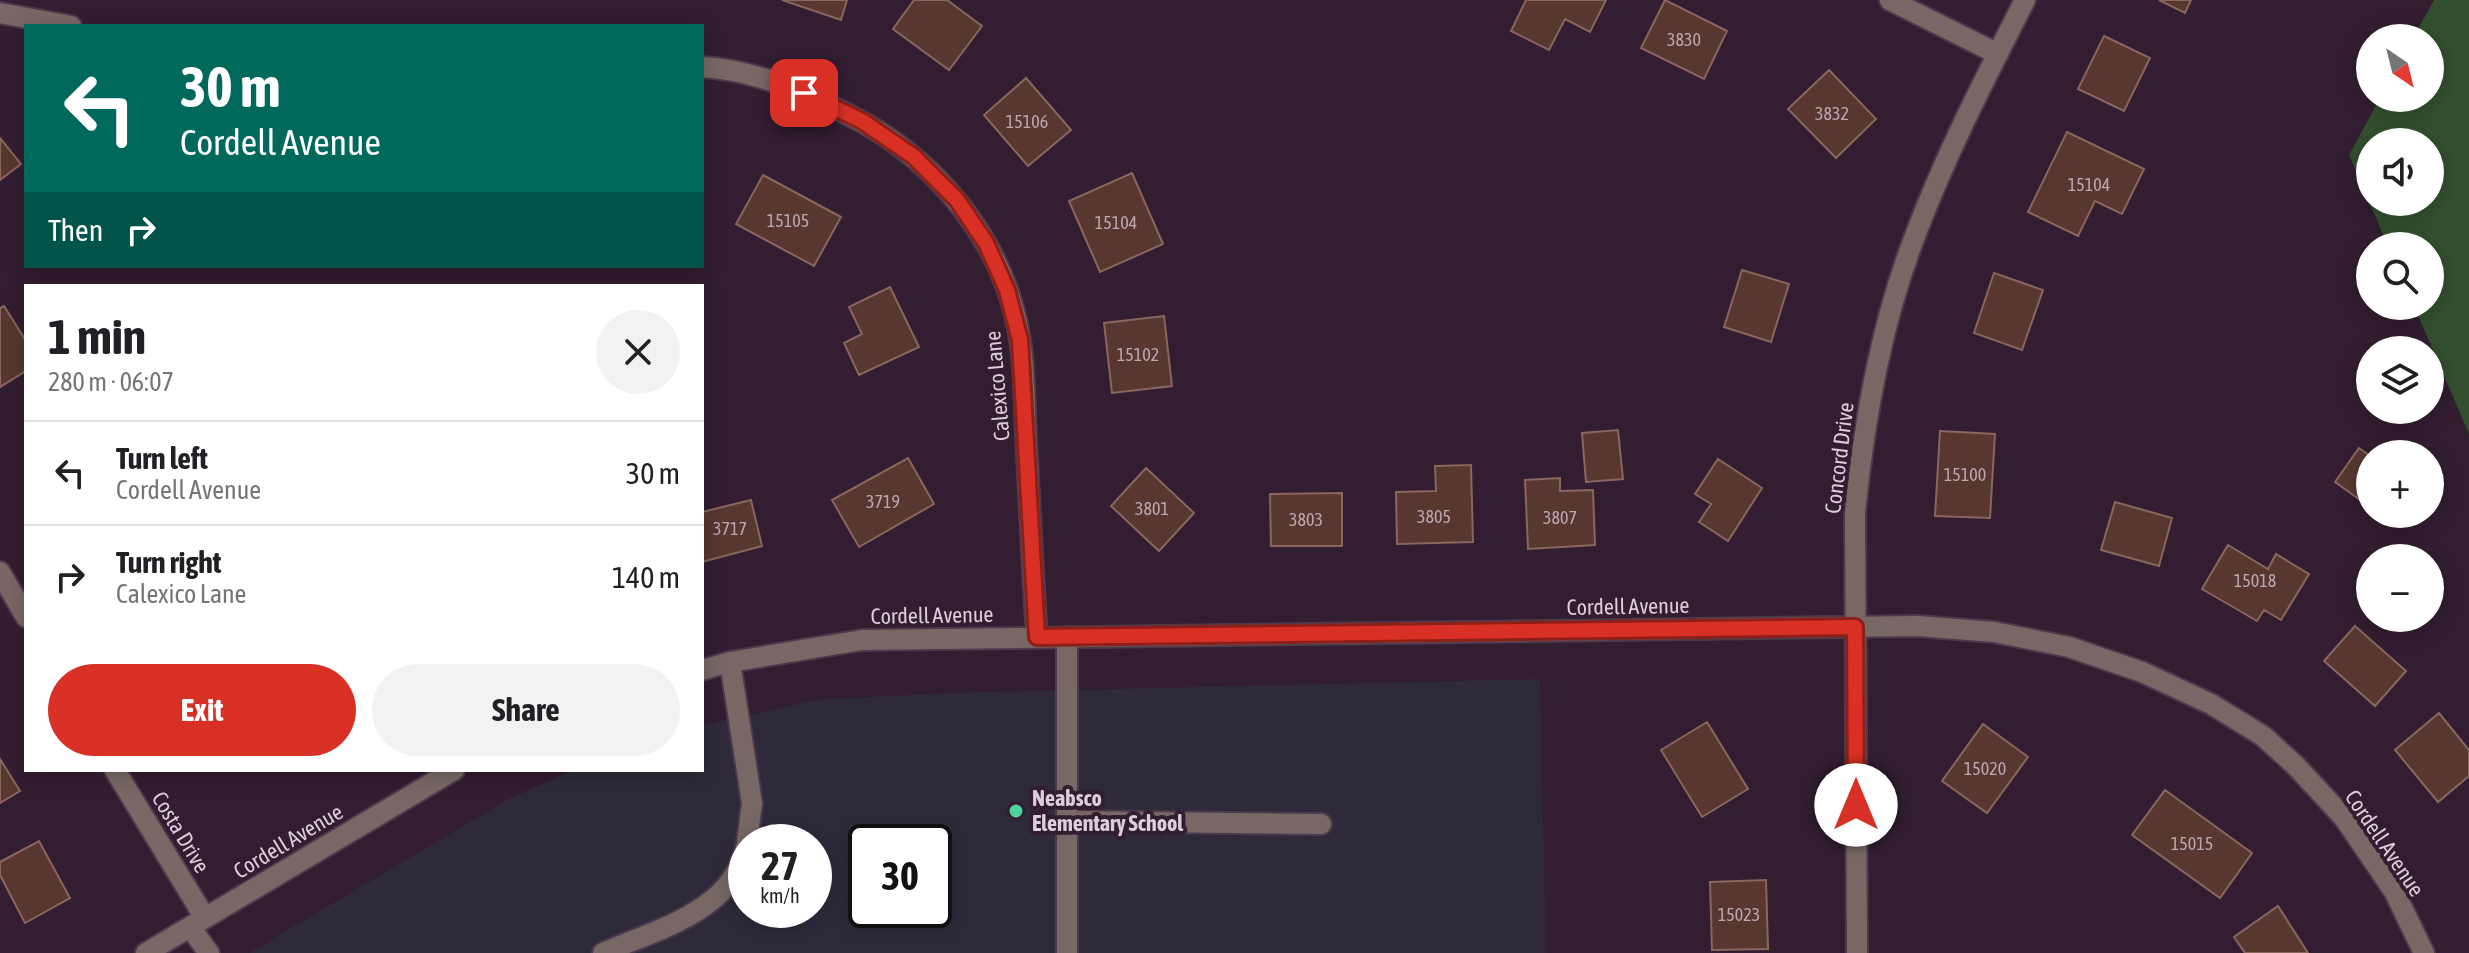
<!DOCTYPE html>
<meta charset="utf-8">
<style>
:root{--surface:#fff;--page:#f2f2f2;--text:#202124;--muted:#757577;--line:#e0e0e0;--accent:#d93025}
body{margin:0;font-family:"Asap Condensed",sans-serif;background:var(--page);color:var(--text);height:100vh;display:flex;flex-direction:column;font-size:30px;white-space:nowrap}
*{box-sizing:border-box;margin:0}
p{font-size:26px;color:var(--muted)}
.icon{flex:none;width:44px;height:44px;fill:none;stroke:currentColor;stroke-width:2;stroke-linecap:round;stroke-linejoin:round}
.map{position:relative;flex:1;overflow:hidden}
.drawer{position:absolute;left:24px;top:284px;width:680px;height:488px;display:flex;flex-direction:column;background:var(--surface);border-radius:0px;box-shadow:0 4px 20px #0003}
.drawer>*{flex:none}
.banner{position:absolute;left:24px;top:24px;width:680px;height:244px;border-radius:0px;box-shadow:0 4px 20px #0003;background:#00695c;color:#fff;overflow:hidden}
.needle{width:52px;rotate:145deg}
.fabs{position:absolute;left:2356px;top:24px;display:grid;gap:16px}
.fabs a{display:grid;place-items:center;width:88px;height:88px;border-radius:50%;background:var(--surface);box-shadow:0 4px 20px #0003;font-size:40px}
.speed{position:absolute;left:728px;top:824px;display:flex;gap:16px;font-size:40px;font-weight:700;text-align:center}
.speed>*{display:grid;place-content:center;width:104px;height:104px;border-radius:50%;background:var(--surface);box-shadow:0 4px 20px #0003;line-height:1}
.speed small{font-size:20px;font-weight:400}
.speed .limit{border:4px solid #111;border-radius:12px;background:#fff;color:#111}
.pin{position:absolute;display:grid;place-items:center;width:68px;height:68px;color:#fff;margin:-34px;border-radius:16px;box-shadow:0 4px 12px #0006}
.me{position:absolute;width:88px;margin:-44px;rotate:0deg;stroke-linejoin:round;filter:drop-shadow(0 0 6px #0008)}
.turn{display:flex;align-items:center;gap:28px;height:168px;padding:0 24px;font-size:36px}
.turn .icon{width:104px;height:104px;stroke-width:2.5}
.turn b{display:block;font-size:56px;line-height:68px}
.then{display:flex;align-items:center;height:76px;padding:0 24px;background:#0003;gap:16px;font-size:30px}
.round{display:grid;place-items:center;flex:none;width:84px;height:84px;border-radius:42px;background:var(--page)}
.summary{display:flex;align-items:center;justify-content:space-between;height:136px;padding:0 24px}
h1{font-size:48px;font-weight:700;line-height:60px}
.button{display:flex;gap:16px;margin-top:auto;padding:16px 24px}
.button a{flex:1;height:92px;border-radius:48px;background:var(--accent);color:#fff;font-size:32px;font-weight:700;line-height:92px;text-align:center}
.button a+a{background:var(--page);color:var(--text)}
ul{padding:0;list-style:none}
li{display:flex;align-items:center;gap:24px;height:104px;padding:0 24px;border-top:2px solid var(--line)}
li div{flex:1}
li b{display:block;font-size:30px}
li em{font-style:normal}
.map>svg:first-child{display:block}
.education{fill:#2e2a3a;fill-rule:evenodd}
.green{fill:#324f2e;fill-rule:evenodd}
.building{fill:#573730;stroke:#89665e;stroke-width:2}
.lines{fill:none;stroke-linecap:round;stroke-linejoin:round}
.minor-casing{stroke:#4d394c;stroke-width:24}
.minor{stroke:#786865;stroke-width:20}
.route-casing{stroke:#8d1f18;stroke-width:20}
.route{stroke:#d93025;stroke-width:14}
.poi-dot{fill:#4cd49b;stroke:#321d31;stroke-width:3}
.labels{text-anchor:middle;stroke-width:8;stroke-linejoin:round;paint-order:stroke}
.number-label{font-size:18px;fill:#bba8b0}
.street-label{font-size:22px;fill:#dccedb;stroke:#321d31}
.poi-label{font-size:22px;font-weight:bold;fill:#dccedb;stroke:#321d31;text-anchor:start}
</style>
<div class="map">
<svg width="2469" height="953" viewBox="0 0 2469 953">
<rect width="100%" height="100%" fill="#321d31"/>
<path class="education" d="M1540,679L1546,953H249L509,799L573,770H702V725L822,699L982,692ZM746,842H814V910H746ZM866,842H934V910H866Z"/>
<path class="green" d="M2434,0H2469V434L2414,306H2430V246H2388L2349,155L2380,98H2430V38H2413ZM2430,142V202H2370V142Z"/>
<path class="building" d="M782,0H847L841,20Z
M914,0H947L982,26L949,70L893,29Z
M1526,0H1606L1590,32L1565,19L1549,50L1511,31Z
M1665,0L1727,31L1704,79L1641,48Z
M2159,0H2191L2185,13Z
M2104,36L2150,58L2124,111L2078,89Z
M1829,70L1876,119L1836,158L1788,109Z
M1026,78L1071,130L1028,166L984,115Z
M2067,132L2144,169L2122,214L2095,201L2078,236L2028,212Z
M0,138L21,164L0,180Z
M1132,173L1163,244L1100,272L1069,201Z
M763,175L841,217L814,266L736,224Z
M1742,270L1789,284L1771,342L1724,327Z
M1994,273L2043,290L2022,350L1974,333Z
M890,287L919,347L859,375L844,343L862,334L849,307Z
M4,306L26,341V371L0,387V308Z
M1164,316L1172,386L1112,393L1104,323Z
M1618,430L1623,479L1586,482L1582,433Z
M1940,431L1995,434L1990,518L1935,516Z
M2359,448L2370,456V507L2335,482Z
M908,458L934,504L859,547L832,500Z
M1718,459L1762,488L1728,541L1699,522L1711,504L1695,494Z
M1471,465L1473,542L1397,544L1396,492L1436,491L1435,466Z
M1146,468L1194,513L1159,551L1111,506Z
M1560,478V491L1593,490L1595,545L1528,549L1525,480Z
M1342,493V546H1271L1270,494Z
M751,500L762,546L702,562V512Z
M2115,502L2172,518L2159,566L2101,550Z
M2228,545L2268,569L2276,554L2309,574L2281,620L2264,610L2257,621L2202,589Z
M2355,626L2406,671L2375,706L2324,661Z
M2439,713L2469,750V776L2438,802L2395,750Z
M1707,722L1748,789L1702,817L1661,750Z
M1983,724L2028,757L1987,813L1942,781Z
M0,759L20,791L0,803Z
M2165,790L2252,853L2220,898L2132,835Z
M39,841L70,898L25,923L0,875V862Z
M1766,880L1768,949L1712,950L1710,882Z
M2278,906L2308,953H2245L2234,937Z"/>
<g class="lines">
<defs>
<path id="minor" d="M1890,0L1998,54
M0,13L71,26
M702,67C754,70 799,90 845,113C934,156 1005,241 1020,340C1026,377 1024,417 1027,455C1030,516 1033,577 1037,637
M0,572L26,617
M1067,637V953
M730,662L752,803L747,842
M702,670L730,662L862,640L1918,626L1994,632L2069,647L2142,672L2211,704L2263,736L2296,766L2345,819L2394,891L2424,953
M115,770L205,918
M1067,821L1321,824
M190,927L209,953
M146,953L454,770
M603,953C657,929 732,912 746,847
M1857,953L1855,512C1864,422 1880,329 1912,244C1943,160 1984,80 2025,0"/>
</defs>
<use href="#minor" class="minor-casing"/>
<use href="#minor" class="minor"/>
</g>
<g class="lines">
<defs>
<path id="route" d="M804,93L862,121L913,156L957,200L986,243L1007,290L1020,340L1037,637L1855,627L1856,805"/>
</defs>
<use href="#route" class="route-casing"/>
<use href="#route" class="route"/>
</g>
<circle class="poi-dot" cx="1016" cy="811" r="8"/>
<g class="labels">
<g class="number-label">
<text x="1684" y="46">3830</text>
<text x="1832" y="120">3832</text>
<text x="1027" y="128">15106</text>
<text x="2089" y="191">15104</text>
<text x="788" y="227">15105</text>
<text x="1116" y="229">15104</text>
<text x="1138" y="361">15102</text>
<text x="1965" y="481">15100</text>
<text x="883" y="508">3719</text>
<text x="1152" y="515">3801</text>
<text x="1434" y="523">3805</text>
<text x="1560" y="524">3807</text>
<text x="1306" y="526">3803</text>
<text x="730" y="535">3717</text>
<text x="2255" y="587">15018</text>
<text x="1985" y="775">15020</text>
<text x="2192" y="850">15015</text>
<text x="1739" y="921">15023</text>
</g>
<g class="street-label">
<text transform="translate(997 386) rotate(-95)" y="8">Calexico Lane</text>
<text transform="translate(1839 458) rotate(-83)" y="8">Concord Drive</text>
<text transform="translate(1628 606) rotate(-1)" y="8">Cordell Avenue</text>
<text transform="translate(932 615) rotate(-1)" y="8">Cordell Avenue</text>
<text transform="translate(181 832) rotate(59)" y="8">Costa Drive</text>
<text transform="translate(288 841) rotate(-31)" y="8">Cordell Avenue</text>
<text transform="translate(2385 843) rotate(56)" y="8">Cordell Avenue</text>
</g>
<g class="poi-label">
<text x="1032" y="806">Neabsco<tspan x="1032" dy="25">Elementary School</tspan></text>
</g>
</g>
</svg>
<div class="fabs">
<a><svg class="needle" viewBox="-14 -14 28 28"><path d="M0-13l5 13h-10z" fill="#e53935"/><path d="M0 13l5-13h-10z" fill="#757577"/></svg></a>
<a><svg class="icon" aria-label="sound" viewBox="0 0 24 24"><path d="M4 9h4l5-4v14l-5-4H4zM17 9q2 3 0 6"/></svg></a>
<a><svg class="icon" aria-label="search" viewBox="0 0 24 24"><circle cx="10" cy="10" r="6"/><path d="M15 15l6 6"/></svg></a>
<a><svg class="icon" aria-label="layers" viewBox="0 0 24 24"><path d="M12 4l9 5-9 5-9-5zM3 14l9 5 9-5"/></svg></a>
<a>+</a>
<a>−</a>
</div>
<div class="speed"><div>27<small>km/h</small></div><div class="limit">30</div></div>
<div class="pin" style="left:804px;top:93px;background:#d93025"><svg class="icon" aria-label="arrive" viewBox="0 0 24 24"><path d="M6 21V4h12l-3 4 3 4H6"/></svg></div>
<svg class="me" style="left:1856px;top:805px" viewBox="-20 -20 40 40"><circle r="19" fill="#fff"/><path d="M0-13L10 11 0 6-10 11z" fill="#d93025"/></svg>
<div class="banner">
<div class="turn"><svg class="icon" aria-label="left" viewBox="0 0 24 24"><path d="M17 20v-9H6M10 6l-5 5 5 5"/></svg><div><b>30 m</b>Cordell Avenue</div></div>
<div class="then">Then<svg class="icon" aria-label="right" viewBox="0 0 24 24"><path d="M7 20v-9h11M14 6l5 5-5 5"/></svg></div>
</div>
<section class="drawer">
<div class="summary"><div><h1>1 min</h1><p>280 m · 06:07</p></div><a class="round"><svg class="icon" aria-label="close" viewBox="0 0 24 24"><path d="M6 6l12 12M18 6L6 18"/></svg></a></div>
<ul>
<li><svg class="icon" aria-label="left" viewBox="0 0 24 24"><path d="M17 20v-9H6M10 6l-5 5 5 5"/></svg><div><b>Turn left</b><p>Cordell Avenue</p></div><em>30 m</em></li>
<li><svg class="icon" aria-label="right" viewBox="0 0 24 24"><path d="M7 20v-9h11M14 6l5 5-5 5"/></svg><div><b>Turn right</b><p>Calexico Lane</p></div><em>140 m</em></li>
</ul>
<div class="button"><a>Exit</a><a>Share</a></div>
</section>
</div>
